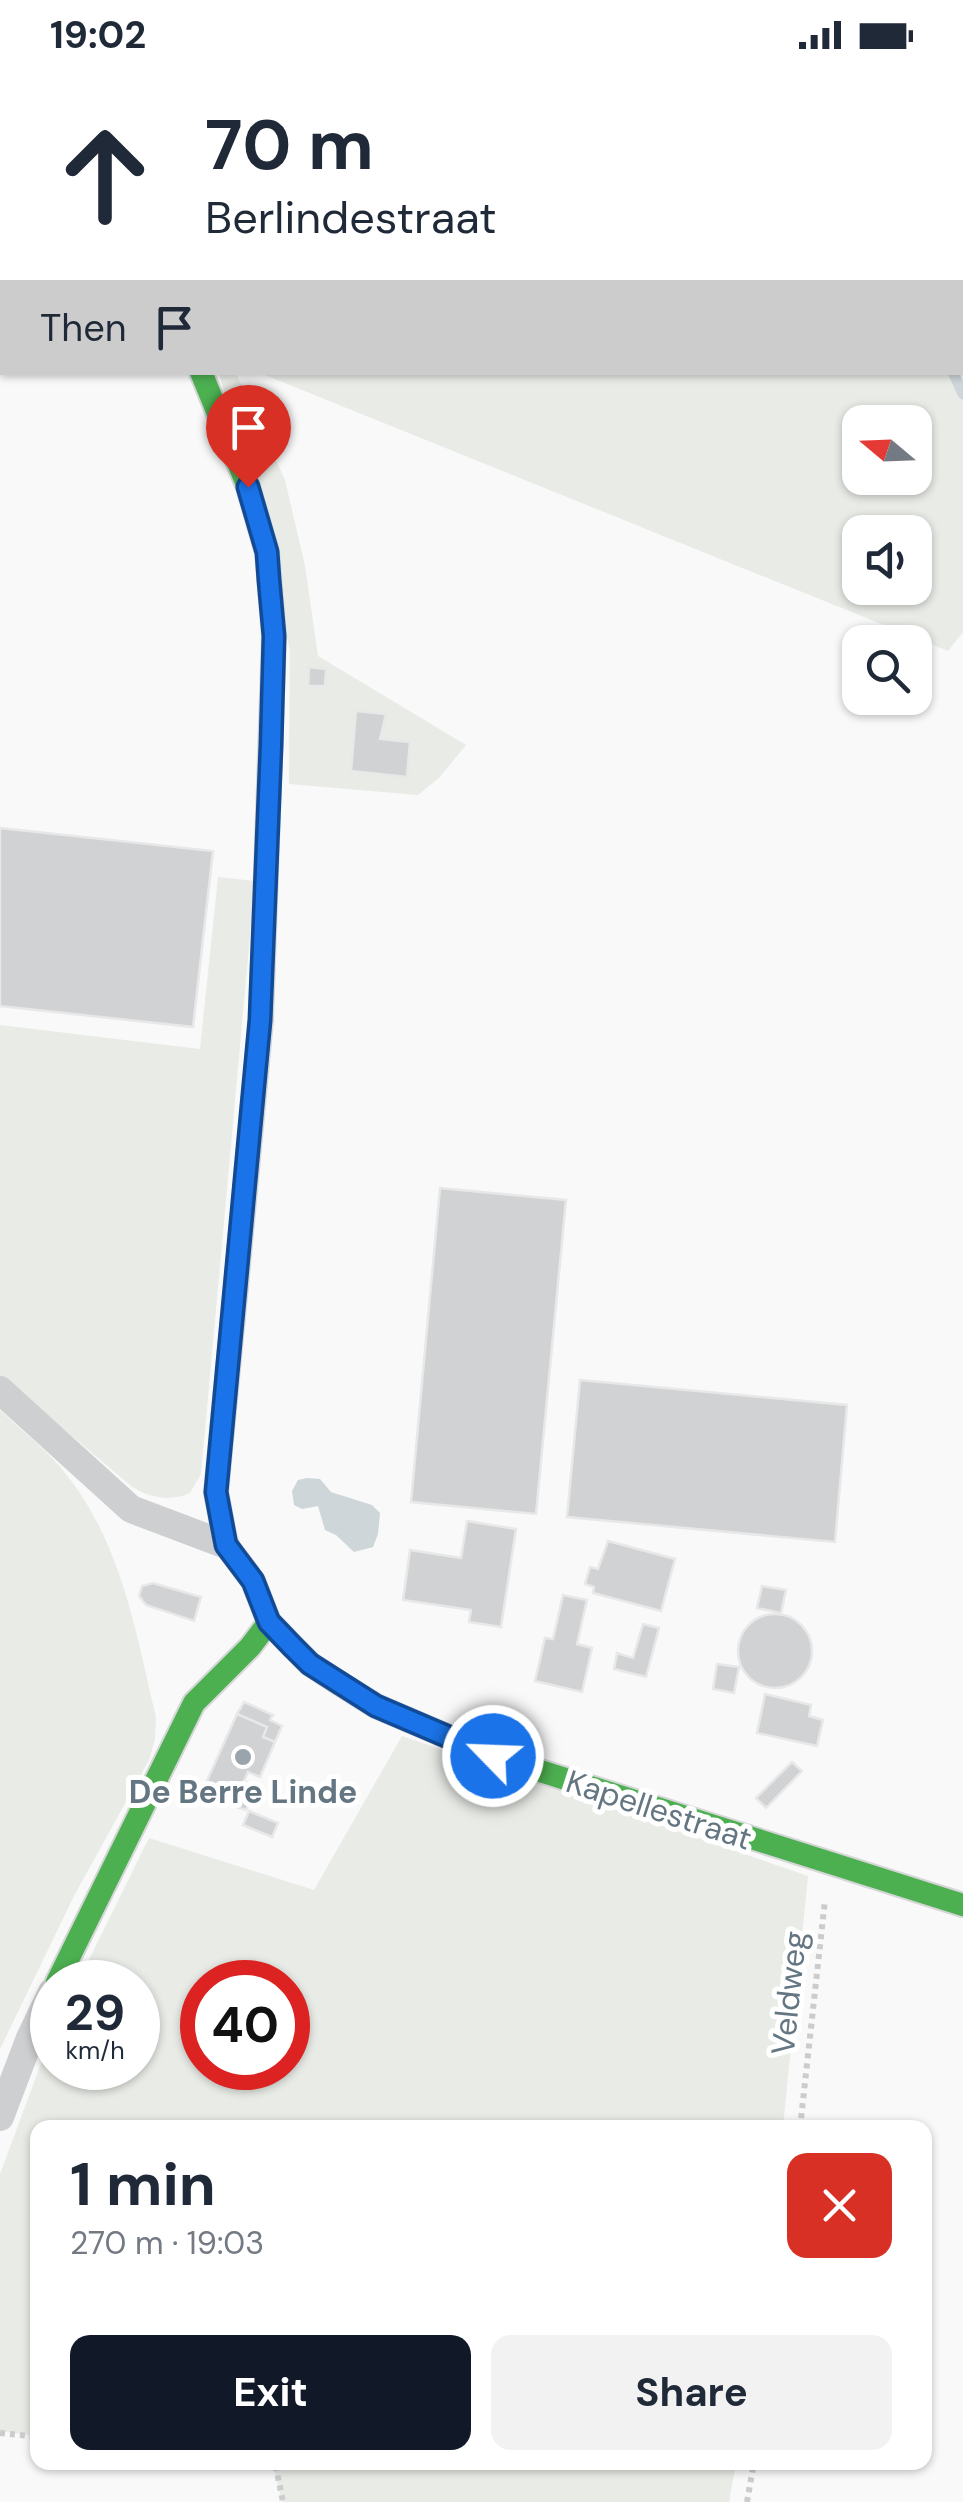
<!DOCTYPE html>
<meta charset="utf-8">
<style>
:root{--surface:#fff;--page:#f2f2f3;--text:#1f2937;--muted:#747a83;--accent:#111827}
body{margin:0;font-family:"DM Sans",sans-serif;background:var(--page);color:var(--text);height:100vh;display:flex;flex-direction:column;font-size:38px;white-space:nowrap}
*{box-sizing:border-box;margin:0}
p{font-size:32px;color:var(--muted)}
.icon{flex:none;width:55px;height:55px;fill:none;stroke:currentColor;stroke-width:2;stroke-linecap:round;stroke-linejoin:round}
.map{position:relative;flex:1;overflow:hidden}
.side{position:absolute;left:30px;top:2050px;width:902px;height:350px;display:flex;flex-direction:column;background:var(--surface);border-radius:20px;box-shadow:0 2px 8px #0004}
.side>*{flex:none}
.guide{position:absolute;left:0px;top:0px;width:965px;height:305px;box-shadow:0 2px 8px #0004;background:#fff;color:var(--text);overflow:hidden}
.needle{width:65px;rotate:289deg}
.tools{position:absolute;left:842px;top:335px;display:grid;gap:20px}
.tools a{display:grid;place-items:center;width:90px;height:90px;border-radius:20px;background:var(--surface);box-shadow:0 2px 8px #0004;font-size:50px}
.speed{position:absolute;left:30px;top:1890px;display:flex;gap:20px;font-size:50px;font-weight:700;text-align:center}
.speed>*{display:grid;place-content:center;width:130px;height:130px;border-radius:50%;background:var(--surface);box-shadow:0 2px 8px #0004;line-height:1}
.speed small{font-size:25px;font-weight:400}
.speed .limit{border:15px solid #d22;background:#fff;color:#111}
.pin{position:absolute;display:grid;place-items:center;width:85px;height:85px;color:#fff;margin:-102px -42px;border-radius:50% 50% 50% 0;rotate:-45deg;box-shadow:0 0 10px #0007}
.pin .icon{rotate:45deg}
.me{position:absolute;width:110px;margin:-55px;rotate:294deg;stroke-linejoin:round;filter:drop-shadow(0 0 8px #0008)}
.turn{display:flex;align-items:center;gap:35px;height:210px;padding:0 40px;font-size:45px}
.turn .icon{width:130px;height:130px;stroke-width:2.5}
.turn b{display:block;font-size:70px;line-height:85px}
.then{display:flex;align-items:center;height:95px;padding:0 40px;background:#0003;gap:20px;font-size:38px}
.round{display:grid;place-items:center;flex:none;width:105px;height:105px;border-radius:20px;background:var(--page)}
.head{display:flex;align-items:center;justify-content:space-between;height:170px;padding:0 40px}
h1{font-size:60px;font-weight:700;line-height:75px}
.action{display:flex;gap:20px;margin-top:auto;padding:20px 40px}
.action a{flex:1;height:115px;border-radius:20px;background:var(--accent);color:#fff;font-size:40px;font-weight:700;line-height:115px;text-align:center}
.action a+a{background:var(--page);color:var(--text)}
.status{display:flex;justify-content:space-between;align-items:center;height:70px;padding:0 50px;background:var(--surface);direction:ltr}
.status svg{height:28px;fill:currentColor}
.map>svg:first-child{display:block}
.green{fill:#e8ebe6;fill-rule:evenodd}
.water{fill:#ced6d9}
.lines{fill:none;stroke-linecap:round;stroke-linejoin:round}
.stream{stroke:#ced6d9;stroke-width:11}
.building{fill:#d0d2d3;stroke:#e8e8e8;stroke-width:2.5}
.fast-casing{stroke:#d5d6d7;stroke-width:26}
.slow-casing{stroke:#d5d6d7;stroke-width:26}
.path{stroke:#cbcccd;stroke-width:6;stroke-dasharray:5 5;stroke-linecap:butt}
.street{stroke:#cecfd0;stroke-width:28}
.fast{stroke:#4caf50;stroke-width:22}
.slow{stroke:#ffc107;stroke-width:22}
.route-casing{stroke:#114b97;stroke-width:25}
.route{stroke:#1a73e8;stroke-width:18}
.poi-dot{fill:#99a4ac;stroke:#fff;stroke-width:4}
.labels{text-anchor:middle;stroke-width:10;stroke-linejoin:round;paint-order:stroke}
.poi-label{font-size:32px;font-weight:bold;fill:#657683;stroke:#fff}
.street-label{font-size:32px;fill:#657683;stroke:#fff}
</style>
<div class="status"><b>19:02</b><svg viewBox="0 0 49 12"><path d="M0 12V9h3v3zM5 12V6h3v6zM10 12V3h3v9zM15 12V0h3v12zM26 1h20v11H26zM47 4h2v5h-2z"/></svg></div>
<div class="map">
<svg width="963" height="2432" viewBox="0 0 963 2432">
<rect width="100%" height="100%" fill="#f9f9f9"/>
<path class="green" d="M215,0H782L784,2H215Z
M219,303H236L285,410L305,496L318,586L466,675L439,708L418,725L289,714L290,580Z
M260,303H958L963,313V562L948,581ZM860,352H915V408H860ZM860,462H915V518H860Z
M218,807L255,811L201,1404L190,1423C170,1432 149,1428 131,1416L0,1305V955L200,979Z
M0,1340C20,1359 43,1377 61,1398C121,1469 135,1559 156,1647L155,1669L149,1690L74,1826L0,1979Z
M402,1666L808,1806L783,2057L38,2058L37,2366L0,2361V2104L52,1964V1998H138V1912H78L149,1768L314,1820ZM202,1912H288V1998H202Z
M221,2393H736L729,2432H282L274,2400Z"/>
<path class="water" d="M307,1408L320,1409L331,1422L372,1435L380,1443L378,1464L373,1477L354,1482L336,1465L325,1460L318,1436L302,1439L294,1435L292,1421L298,1410Z"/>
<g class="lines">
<path class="stream" d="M783,0L785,2
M953,302L963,324"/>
</g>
<path class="building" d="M309,597L326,599L325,616H308Z
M356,641L386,644L380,669L410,672L407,707L351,701Z
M0,758L213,781L193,957L0,936Z
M440,1118L566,1130L536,1444L411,1432Z
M580,1310L847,1335L835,1472L567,1447Z
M467,1451L516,1459L501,1557L469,1552L471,1540L403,1530L410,1480L461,1488Z
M608,1471L675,1489L661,1541L593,1523L594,1517L585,1514L590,1497L598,1499Z
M153,1513L201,1527L194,1551L146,1535L139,1526L142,1516Z
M762,1516L786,1520L781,1543L757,1538Z
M563,1525L587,1530L577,1574L592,1578L582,1622L535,1611L545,1568L553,1569Z
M738 1581a37 37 0 1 1 74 0a37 37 0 1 1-74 0Z
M643,1554L659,1558L646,1607L614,1599L617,1583L633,1588Z
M717,1594L739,1597L734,1623L713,1619Z
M765,1624L811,1635L809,1646L823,1650L817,1676L757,1663Z
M244,1632L273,1645L270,1650L282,1656L275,1672L263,1667L267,1657L237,1644Z
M237,1644L267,1657L263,1667L275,1672L260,1707L248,1702L233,1736L202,1722Z
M792,1692L802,1701L766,1738L756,1728Z
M244,1711L257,1717L246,1740L233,1736Z
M249,1741L278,1753L272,1767L243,1755Z"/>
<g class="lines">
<defs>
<path id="fast" d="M201,302L248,417L267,482L274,566L261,950L236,1216
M339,1613L376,1636L493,1686L963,1835
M57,1912L194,1633L250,1577L269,1552"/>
<path id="slow" d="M236,1216L216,1422L226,1475L253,1511L269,1552L310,1594L339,1613"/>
</defs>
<use href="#fast" class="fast-casing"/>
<use href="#slow" class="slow-casing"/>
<path class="path" d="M800,2058L825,1830
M0,2363L38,2367
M268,2392L275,2393L283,2432
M747,2432L754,2392"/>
<path class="street" d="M198,2V0
M0,1320L131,1439L226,1475
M0,2047L30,1968L52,1922"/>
<use href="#fast" class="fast"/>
<use href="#slow" class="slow"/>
</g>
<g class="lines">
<defs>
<path id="route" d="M248,417L267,482L269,510L274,566L271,676L260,950L216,1422L226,1475L253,1511L269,1552L292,1576L310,1594L376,1636L493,1686"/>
</defs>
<use href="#route" class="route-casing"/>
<use href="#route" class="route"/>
</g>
<circle class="poi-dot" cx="243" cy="1687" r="10"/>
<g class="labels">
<g class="poi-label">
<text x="243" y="1733">De Berre Linde</text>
</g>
<g class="street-label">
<text transform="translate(659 1740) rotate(18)" y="11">Kapellestraat</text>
<text transform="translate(789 1923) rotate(-84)" y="11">Veldweg</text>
</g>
</g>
</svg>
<div class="tools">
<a><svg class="needle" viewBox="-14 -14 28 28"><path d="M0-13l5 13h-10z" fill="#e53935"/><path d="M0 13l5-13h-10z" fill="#747a83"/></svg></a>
<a><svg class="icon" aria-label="sound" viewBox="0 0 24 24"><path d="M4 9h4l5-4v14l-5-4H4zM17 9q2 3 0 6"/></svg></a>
<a><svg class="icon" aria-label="search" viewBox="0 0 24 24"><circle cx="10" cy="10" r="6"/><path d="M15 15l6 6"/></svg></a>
</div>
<div class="speed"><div>29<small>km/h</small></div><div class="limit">40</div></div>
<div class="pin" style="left:248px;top:417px;background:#d93025"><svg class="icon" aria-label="arrive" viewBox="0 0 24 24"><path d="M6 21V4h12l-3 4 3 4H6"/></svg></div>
<svg class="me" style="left:493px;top:1686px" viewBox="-20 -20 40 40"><circle r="17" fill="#1a73e8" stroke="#fff" stroke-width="3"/><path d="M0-11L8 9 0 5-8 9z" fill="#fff"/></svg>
<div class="guide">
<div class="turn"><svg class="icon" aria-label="ahead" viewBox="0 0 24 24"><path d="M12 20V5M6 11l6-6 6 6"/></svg><div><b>70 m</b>Berlindestraat</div></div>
<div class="then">Then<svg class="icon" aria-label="arrive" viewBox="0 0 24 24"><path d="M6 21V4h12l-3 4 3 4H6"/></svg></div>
</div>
<section class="side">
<div class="head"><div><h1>1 min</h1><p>270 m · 19:03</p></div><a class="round" style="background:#d93025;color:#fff"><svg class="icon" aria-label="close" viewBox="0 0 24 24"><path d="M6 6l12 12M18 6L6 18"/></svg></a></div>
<div class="action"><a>Exit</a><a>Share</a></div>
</section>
</div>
